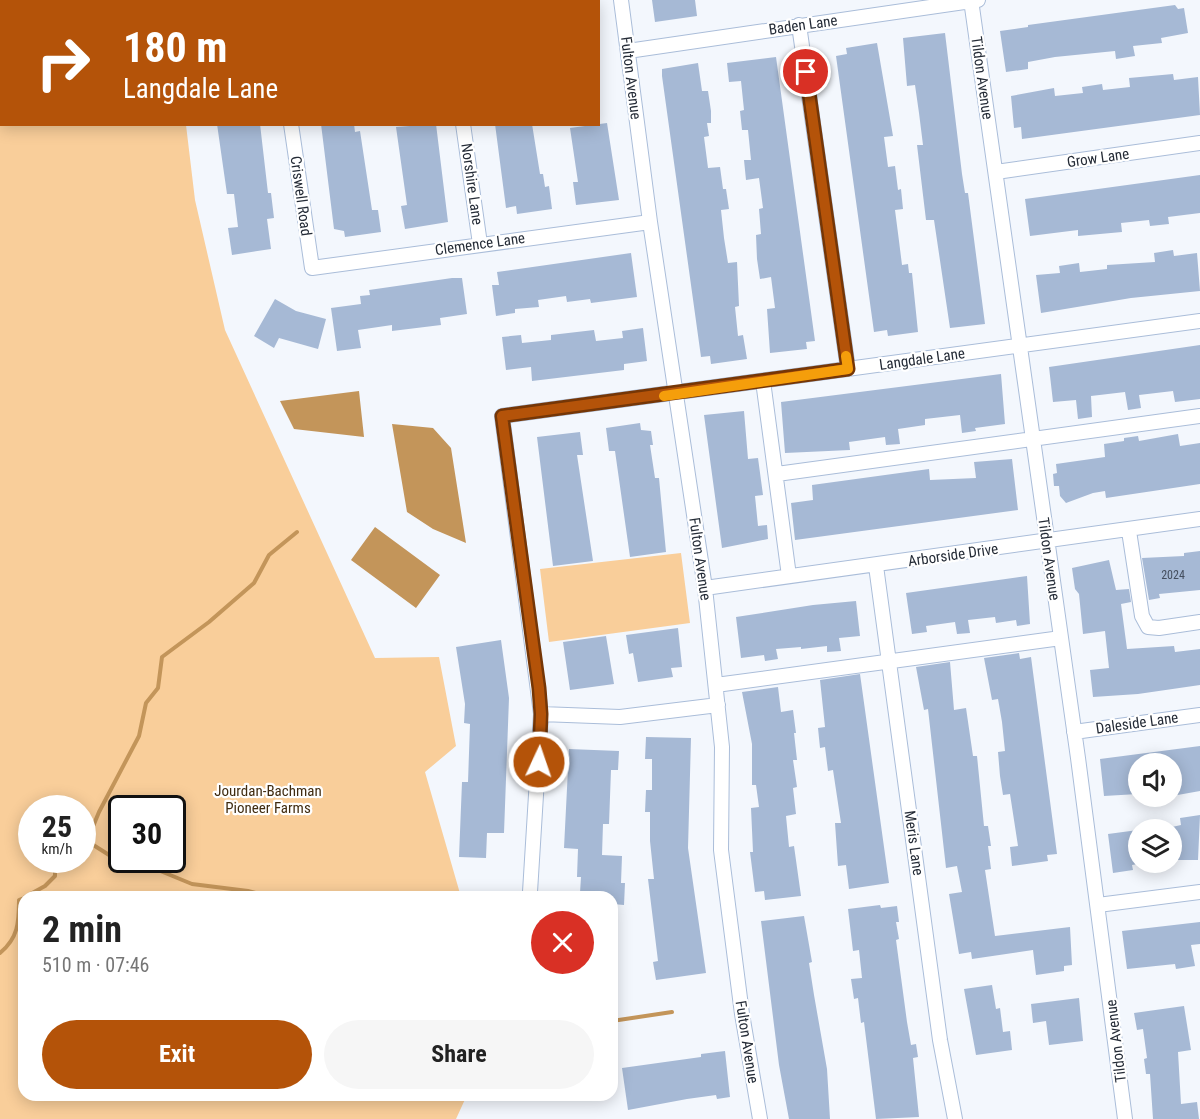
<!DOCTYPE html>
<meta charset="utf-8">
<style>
:root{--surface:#fff;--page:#f6f6f6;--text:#222;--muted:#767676;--accent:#b45309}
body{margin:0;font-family:"Roboto Condensed",sans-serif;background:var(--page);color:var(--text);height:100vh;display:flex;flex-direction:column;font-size:22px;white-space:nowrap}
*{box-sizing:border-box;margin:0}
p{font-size:20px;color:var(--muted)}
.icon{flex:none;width:33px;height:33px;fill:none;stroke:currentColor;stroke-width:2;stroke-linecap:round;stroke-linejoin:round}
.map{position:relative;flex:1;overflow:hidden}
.panel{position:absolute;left:18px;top:891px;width:600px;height:210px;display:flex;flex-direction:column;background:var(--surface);border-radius:18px;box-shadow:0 3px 15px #0003}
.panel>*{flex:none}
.guide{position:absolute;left:0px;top:0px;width:600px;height:126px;box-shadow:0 3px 15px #0003;background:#b45309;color:#fff;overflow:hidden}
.controls{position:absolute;left:1128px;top:753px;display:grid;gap:12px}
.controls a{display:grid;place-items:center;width:54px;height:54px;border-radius:50%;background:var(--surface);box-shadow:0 3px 15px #0003;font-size:30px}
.speed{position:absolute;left:18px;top:795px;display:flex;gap:12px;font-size:30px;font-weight:700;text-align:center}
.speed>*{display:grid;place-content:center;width:78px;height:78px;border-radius:50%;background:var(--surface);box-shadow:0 3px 15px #0003;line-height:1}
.speed small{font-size:15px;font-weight:400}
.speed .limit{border:3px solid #111;border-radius:9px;background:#fff;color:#111}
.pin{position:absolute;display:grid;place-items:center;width:51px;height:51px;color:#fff;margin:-26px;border:3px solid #fff;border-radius:50%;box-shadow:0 2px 6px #0007}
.me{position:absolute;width:66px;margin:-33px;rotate:3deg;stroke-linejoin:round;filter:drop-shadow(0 0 4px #0008)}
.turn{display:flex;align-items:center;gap:21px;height:126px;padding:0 24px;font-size:27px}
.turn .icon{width:78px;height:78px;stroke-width:2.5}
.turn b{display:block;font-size:42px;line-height:51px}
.round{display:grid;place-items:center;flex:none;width:63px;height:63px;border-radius:32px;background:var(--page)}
.headline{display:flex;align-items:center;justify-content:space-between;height:102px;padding:0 24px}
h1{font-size:36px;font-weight:700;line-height:45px}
.cta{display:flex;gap:12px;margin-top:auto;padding:12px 24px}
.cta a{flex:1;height:69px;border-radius:36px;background:var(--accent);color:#fff;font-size:24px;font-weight:700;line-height:69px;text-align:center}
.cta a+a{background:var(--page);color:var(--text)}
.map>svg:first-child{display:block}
.green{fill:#f9ce9a;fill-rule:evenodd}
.water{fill:#c3955a}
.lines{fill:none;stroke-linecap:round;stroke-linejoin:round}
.stream{stroke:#c3955a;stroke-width:4}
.building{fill:#a6b9d5}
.minor-casing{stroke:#aabdd9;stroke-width:16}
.minor{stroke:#fff;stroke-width:14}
.route-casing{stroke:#753606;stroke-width:15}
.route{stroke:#b45309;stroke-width:10}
.slow{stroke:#f59e0b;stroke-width:10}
.labels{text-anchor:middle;stroke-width:4.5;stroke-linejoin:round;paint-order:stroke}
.number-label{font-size:12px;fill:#444e5e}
.street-label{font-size:15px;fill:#242b36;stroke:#fff}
.park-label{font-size:15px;fill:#402c11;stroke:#fff}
</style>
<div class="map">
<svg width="1200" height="1119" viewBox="0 0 1200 1119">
<rect width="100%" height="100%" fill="#f3f7fd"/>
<path class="green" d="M0,0H170L2,2V124L186,125L195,200L225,330L375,658L439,657L456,746L425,772L461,897H24V1095H467L456,1119H0ZM32,808H82V860H32ZM122,808H172V860H122Z
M681,553L690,623L549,642L540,569Z"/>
<path class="water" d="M359,391L364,437L294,429L280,401Z
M392,424L433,428L451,448L466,543L433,529L407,512Z
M375,527L440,575L416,608L351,560Z"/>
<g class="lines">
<path class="stream" d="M82,841H87L99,812L139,736L146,703L158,688L162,657L209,622L254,583L269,555L297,532
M87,841L128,867L158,870L192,884L248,891L271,897
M25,897L45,886L55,876V860
M0,953C18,938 19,923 19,900L24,898
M612,1021L672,1012"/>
</g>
<path class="building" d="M652,0H695L697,16L655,22Z
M1175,5L1178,9L1184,8L1188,33L1161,38L1162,43L1133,46L1135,56L1116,59L1115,51L1055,57L1028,62V69L1006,72L1000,31L1028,27V25Z
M945,33L962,174L965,193H968L985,324L950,328L934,220H926L917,145H923L919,113L915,85L907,86L903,38Z
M877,43L893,136L884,137L888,167L895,166L898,190L901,189L903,209L895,210L899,241L902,265L908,264L909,273H912L918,332L888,336L887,330L874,332L836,56L847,54L846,48Z
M776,57L815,341L806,342L807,349L770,353L767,309L775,308L771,277L760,279L757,259L756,235L761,234L759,209L763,208L759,178L746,180L744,160H751L748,130H742L740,111L744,110L741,81L729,82L727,63Z
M698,63L702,91H708L711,111V123H707L709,136L704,137L708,168L720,167L723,189H726L729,209L721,210L724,238L728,263L737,262L739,306L735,307L738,336L743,335L747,359L711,364L710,356L701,357L662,76V69Z
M1173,74L1174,80L1198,77L1200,115L1022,139L1021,127L1014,128L1011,96L1054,88L1055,96L1083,93L1082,87L1102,84L1103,90L1130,87L1129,78Z
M607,123L619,200L576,205L573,182H578L570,128Z
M217,124H260L268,193H271L274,218L267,219L271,249L232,255L228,228L238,227L234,194H227Z
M321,124H354L355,132L360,131L372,210H378L381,232L345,237L344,231L334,229Z
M436,124L448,222L405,229L401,206L407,205L396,127Z
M495,124H532L540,174H543L545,187L549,186L552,209L517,214L516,206L506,208Z
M1200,175V213L1168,217L1169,224L1150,226L1149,220L1121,223L1122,232L1078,236V230L1030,236L1025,199Z
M1173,250L1174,256L1197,253L1200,291L1131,298L1041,313L1036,275L1060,273L1059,266L1079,263L1080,272L1107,269V265L1155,262L1154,253Z
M631,253L637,297L591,303L590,299L567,302L566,296L538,300L539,307L515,309V313L496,316L492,285H499L497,272Z
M452,278H462L467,314L440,318L441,325L392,331V325L358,330L361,348L337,351L331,308L361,304L360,296L370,295L369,290Z
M275,299L296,311L326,319L318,349L279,338L274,348L254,336Z
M643,328L647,361L624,364V370L532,381L531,367L506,370L502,337L521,335L522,343L551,340V335L594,330L596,341L623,338L622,331Z
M1200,345V399L1175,402L1173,391L1139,395L1141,408L1128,410L1125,392L1091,396L1092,417L1078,419L1076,400L1053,402L1049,367Z
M1001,374L1005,424L975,428L976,431L962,433L960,415L925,419V425L898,429L900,444L886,445L885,437L849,442L850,450L785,453L781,402Z
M744,411L748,459L758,458L763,495L755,496L758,526L767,525L768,539L722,548L704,415Z
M640,423L641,430L651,431L653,445H650L655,478H659L666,552L630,557L615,451H609L606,428Z
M580,432L583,455H577L593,561L553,566L537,437Z
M1178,434L1180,446L1200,443V484L1106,498L1105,491L1093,493L1066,503L1060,496L1059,486H1054L1053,474L1057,473L1056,464L1105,457L1104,444L1124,441V438L1138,436L1139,441Z
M1012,459L1018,510L795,540L791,503L813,500L812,485L929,469L930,480L976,478L974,462Z
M1200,551V590L1159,594L1160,598L1149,600L1142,558L1184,556V553Z
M1109,560L1116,590L1129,589L1131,602L1121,604L1127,649L1174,646L1175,652L1200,649V685L1138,694L1093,697L1090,670L1109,668L1105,631L1083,634L1079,594L1075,589L1072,568Z
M1027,576L1030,624L1017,626L1016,620L996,623L995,617L968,620L970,633L957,634L955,622L926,626L927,632L912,634L906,593Z
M856,601L860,636L839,638L841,651L827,652V646L801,649V647L776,649L778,659L765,661L764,655L741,658L736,617L813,605Z
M678,628L682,667L671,668L673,677L638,682L633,653L629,654L626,635Z
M606,636L614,684L570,690L563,642Z
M501,640L509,698L504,833H487L486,858L459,857L462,782H468L470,724L464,723L465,704L456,647Z
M1019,653L1020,659L1031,657L1057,854L1047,855L1048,861L1012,866L1010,847L1018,846L1010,794L1003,795L1000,776L998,752L1005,751L1002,722L998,699L992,700L984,658Z
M950,662L954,710L966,708L973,756H977L984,826H988L991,846H988L991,869L985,870L995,936L1070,927L1072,965L1064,966V971L1036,975L1033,950L972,959L971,952L959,954L949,894L962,892L957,866L946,868L928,709L924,710L916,667Z
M860,674L889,883L849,889L846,865L838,866L835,823H841L833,770L828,771L825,747L820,748L818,728L825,727L820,680Z
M778,687L781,712L793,710L796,733H794L797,760H793L797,787L793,788L796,814L786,816L789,847L794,846L801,896L765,900L764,891L755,892L750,852H753L751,808L759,807L756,785H752V744L742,692Z
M646,737L691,738L688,848L706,973L656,980L653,962L658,961L648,879H654L650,841V812H645L646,790H652V759H645Z
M1200,746V791L1172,796V764H1138V794L1104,796L1100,759Z
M569,749L619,751L618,770H611L609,824H603L602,855L622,856L621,883H625L624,905L612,904V897H589V894L580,893L581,877H577L578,849L564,848Z
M1200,815L1198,860H1172V827L1181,825L1180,818Z
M1138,830V864L1132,865L1133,870L1113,873L1108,834Z
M880,905L881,908L897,906L899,922H896L899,939L896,940L907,1022L911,1045L916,1044L918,1057L913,1058L919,1117L876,1119L864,1022L861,1023L858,998L854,999L851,979L862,978L859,950L853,951L848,909Z
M804,916L812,962L809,963L814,995L827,1069L830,1119H789L779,1065L761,921Z
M1200,922V944L1191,945L1195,966L1176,969L1175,964L1127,969L1122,931Z
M992,985L996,1009L1000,1008L1003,1032L1010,1031L1012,1050L976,1055L964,989Z
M1079,998L1083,1041L1049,1045L1046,1021L1033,1023L1031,1004Z
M1184,1006L1191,1050L1178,1052L1181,1104L1197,1102L1199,1119H1153L1150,1074H1146L1144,1059L1147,1058L1143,1029L1137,1030L1134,1013Z
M725,1051L730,1097L717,1099L716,1095L687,1099L628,1110L622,1068L701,1057V1054Z"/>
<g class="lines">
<defs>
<path id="minor" d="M273,0L274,2
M446,0V2
M621,0L650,222L705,588L722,747L721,850L742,1014L760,1119
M971,0L1078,758L1125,1119
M799,25L848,369
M628,51L978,0
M291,124L312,268L650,222
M463,124L480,244
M996,172L1200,143
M763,381L789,576
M777,474L1200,416
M1129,531L1142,616L1148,627L1159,628L1200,622
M876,566L940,1040L955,1119
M705,588L1200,519
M716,685L1061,638
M541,714L620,717L718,705
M1074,732L1200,715
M530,892L541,714L502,416L1200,321
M1098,905L1200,892"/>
</defs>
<use href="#minor" class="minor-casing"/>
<use href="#minor" class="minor"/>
</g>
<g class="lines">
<defs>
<path id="route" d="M539,762L541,714L539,688L502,416L848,369L806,72"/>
</defs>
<use href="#route" class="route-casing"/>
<use href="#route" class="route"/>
<path class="slow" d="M664,396L848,369L846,356"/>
</g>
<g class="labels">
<g class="number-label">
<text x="1173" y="579">2024</text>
</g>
<g class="street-label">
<text transform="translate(803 25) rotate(-8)" y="5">Baden Lane</text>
<text transform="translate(631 78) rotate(83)" y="5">Fulton Avenue</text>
<text transform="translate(982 78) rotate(82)" y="5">Tildon Avenue</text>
<text transform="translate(1098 158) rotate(-8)" y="5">Grow Lane</text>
<text transform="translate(472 184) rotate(82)" y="5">Norshire Lane</text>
<text transform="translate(301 196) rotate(82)" y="5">Criswell Road</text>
<text transform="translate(480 244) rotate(-8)" y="5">Clemence Lane</text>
<text transform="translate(922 359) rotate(-8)" y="5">Langdale Lane</text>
<text transform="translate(953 555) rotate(-8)" y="5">Arborside Drive</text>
<text transform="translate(700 559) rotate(82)" y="5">Fulton Avenue</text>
<text transform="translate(1049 559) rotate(82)" y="5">Tildon Avenue</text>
<text transform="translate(1137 723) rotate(-8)" y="5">Daleside Lane</text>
<text transform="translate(914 843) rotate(82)" y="5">Meris Lane</text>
<text transform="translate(1116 1041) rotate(-97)" y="5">Tildon Avenue</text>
<text transform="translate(747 1042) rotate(81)" y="5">Fulton Avenue</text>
</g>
<g class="park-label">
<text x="268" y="796">Jourdan-Bachman<tspan x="268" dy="17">Pioneer Farms</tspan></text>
</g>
</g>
</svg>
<div class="controls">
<a><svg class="icon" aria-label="sound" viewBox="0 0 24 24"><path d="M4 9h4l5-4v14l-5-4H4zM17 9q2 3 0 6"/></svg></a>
<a><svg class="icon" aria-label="layers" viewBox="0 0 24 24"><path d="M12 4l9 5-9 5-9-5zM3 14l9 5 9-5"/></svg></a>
</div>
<div class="speed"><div>25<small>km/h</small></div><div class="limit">30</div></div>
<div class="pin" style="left:806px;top:72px;background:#d93025"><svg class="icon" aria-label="arrive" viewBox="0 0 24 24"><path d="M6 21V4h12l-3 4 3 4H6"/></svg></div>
<svg class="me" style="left:539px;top:762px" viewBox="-20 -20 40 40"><circle r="17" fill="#b45309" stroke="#fff" stroke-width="3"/><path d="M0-11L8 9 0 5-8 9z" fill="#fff"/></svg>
<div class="guide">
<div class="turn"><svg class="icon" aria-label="right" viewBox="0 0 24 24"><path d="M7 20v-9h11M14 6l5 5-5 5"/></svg><div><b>180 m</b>Langdale Lane</div></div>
</div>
<section class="panel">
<div class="headline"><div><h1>2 min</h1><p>510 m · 07:46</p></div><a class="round" style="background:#d93025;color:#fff"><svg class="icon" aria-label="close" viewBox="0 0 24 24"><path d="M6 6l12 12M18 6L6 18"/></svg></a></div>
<div class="cta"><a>Exit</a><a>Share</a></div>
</section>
</div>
